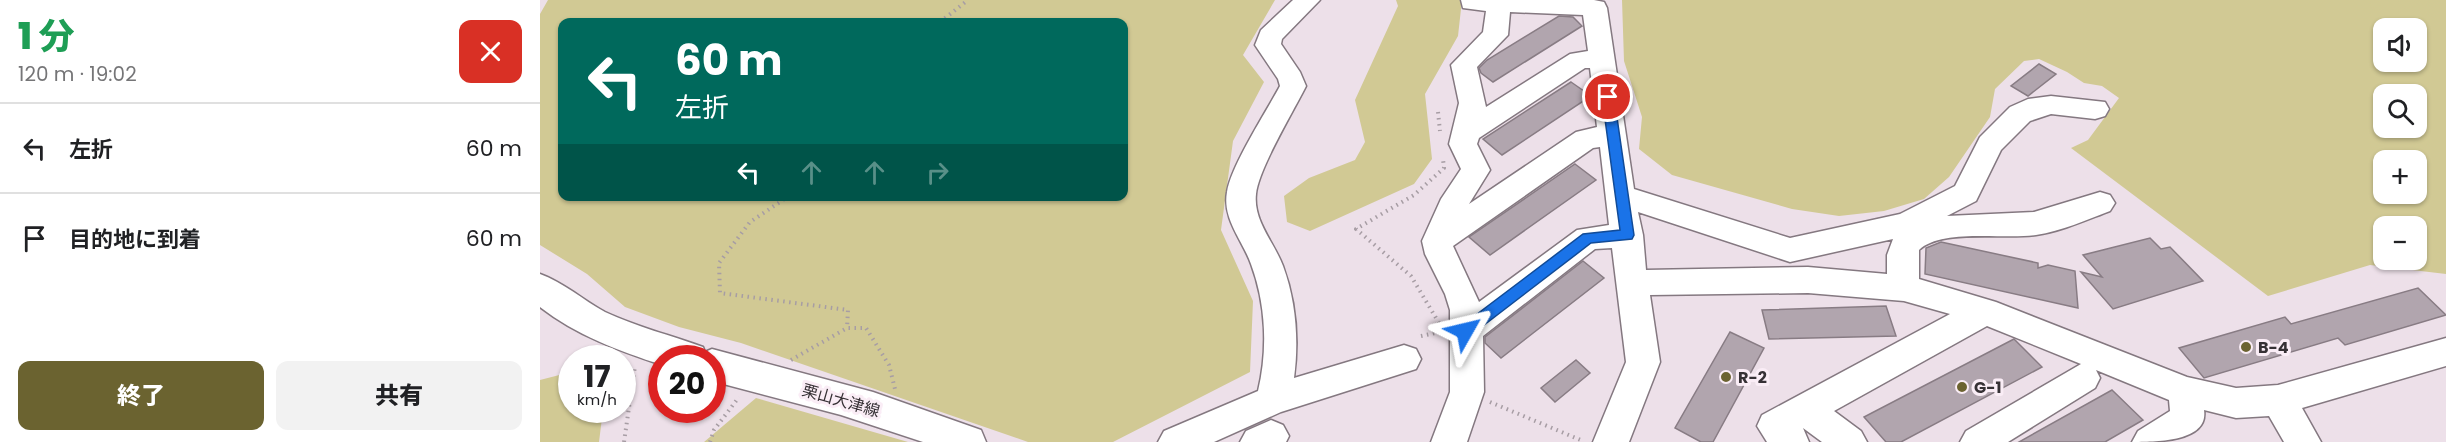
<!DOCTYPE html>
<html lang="ja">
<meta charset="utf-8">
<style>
:root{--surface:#fff;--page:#f2f2f2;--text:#202124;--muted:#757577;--line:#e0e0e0;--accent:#6b6330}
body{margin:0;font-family:Poppins,"Noto Sans JP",sans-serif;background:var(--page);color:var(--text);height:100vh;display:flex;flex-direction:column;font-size:22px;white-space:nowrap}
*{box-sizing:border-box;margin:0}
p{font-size:20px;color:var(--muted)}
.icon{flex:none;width:33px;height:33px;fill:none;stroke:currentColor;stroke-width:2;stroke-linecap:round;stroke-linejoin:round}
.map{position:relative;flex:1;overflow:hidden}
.sheet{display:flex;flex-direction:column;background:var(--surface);width:540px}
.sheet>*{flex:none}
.guide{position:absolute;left:18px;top:18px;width:570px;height:183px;border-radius:12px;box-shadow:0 2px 4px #0004;background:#00695c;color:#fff;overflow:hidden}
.buttons{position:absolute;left:1833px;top:18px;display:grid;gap:12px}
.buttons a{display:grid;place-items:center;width:54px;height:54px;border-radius:12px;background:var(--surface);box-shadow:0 2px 4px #0004;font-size:30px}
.speed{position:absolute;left:18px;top:345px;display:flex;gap:12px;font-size:30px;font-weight:700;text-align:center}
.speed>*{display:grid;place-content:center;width:78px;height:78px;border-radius:50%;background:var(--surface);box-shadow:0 2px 4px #0004;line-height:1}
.speed small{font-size:15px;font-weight:400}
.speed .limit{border:9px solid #d22;background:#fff;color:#111}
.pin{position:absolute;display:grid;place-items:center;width:51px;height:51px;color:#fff;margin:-26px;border:3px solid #fff;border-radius:50%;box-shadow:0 2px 6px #0007}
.me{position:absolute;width:66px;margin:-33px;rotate:53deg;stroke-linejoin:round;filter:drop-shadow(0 0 4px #0008)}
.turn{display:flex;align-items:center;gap:21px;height:126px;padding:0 18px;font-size:27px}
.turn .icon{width:78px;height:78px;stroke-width:2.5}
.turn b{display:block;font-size:42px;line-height:51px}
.lanes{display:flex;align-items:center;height:57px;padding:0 18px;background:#0003;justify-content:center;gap:30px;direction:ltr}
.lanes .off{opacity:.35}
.round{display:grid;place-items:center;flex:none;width:63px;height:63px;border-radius:12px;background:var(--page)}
.headline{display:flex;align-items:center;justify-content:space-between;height:102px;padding:0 18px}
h1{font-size:36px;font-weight:800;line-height:45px;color:#1e9e55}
.action{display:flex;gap:12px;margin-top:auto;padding:12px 18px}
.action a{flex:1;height:69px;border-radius:12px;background:var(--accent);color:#fff;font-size:24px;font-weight:800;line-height:69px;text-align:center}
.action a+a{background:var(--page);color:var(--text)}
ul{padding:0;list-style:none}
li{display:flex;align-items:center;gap:18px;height:90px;padding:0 18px;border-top:2px solid var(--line)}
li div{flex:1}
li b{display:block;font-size:22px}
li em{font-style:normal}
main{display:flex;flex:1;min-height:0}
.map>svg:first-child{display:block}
.green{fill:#d1c994;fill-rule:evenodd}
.building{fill:#b1a5ae;stroke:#887c84;stroke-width:1.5}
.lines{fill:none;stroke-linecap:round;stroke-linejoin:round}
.minor-casing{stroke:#847880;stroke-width:3}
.major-casing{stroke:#847880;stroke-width:3}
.path{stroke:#a79da4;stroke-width:4;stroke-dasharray:1.5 4.5;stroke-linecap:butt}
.minor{fill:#fff;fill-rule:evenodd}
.major{fill:#fff;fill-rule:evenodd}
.route{fill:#1a73e8;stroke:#114b97;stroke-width:1.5}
.poi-dot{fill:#6b6330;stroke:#faedf6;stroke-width:2}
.labels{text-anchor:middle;stroke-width:6;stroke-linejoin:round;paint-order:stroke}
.poi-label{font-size:16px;font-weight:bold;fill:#363135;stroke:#faedf6;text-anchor:start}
.street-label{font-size:16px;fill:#363135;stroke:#faedf6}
</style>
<main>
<section class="sheet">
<div class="headline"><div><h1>1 分</h1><p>120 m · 19:02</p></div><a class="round" style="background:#d93025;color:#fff"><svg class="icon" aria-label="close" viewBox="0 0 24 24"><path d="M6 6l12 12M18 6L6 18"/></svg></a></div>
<ul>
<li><svg class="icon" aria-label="left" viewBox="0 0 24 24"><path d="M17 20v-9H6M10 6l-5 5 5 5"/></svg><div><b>左折</b></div><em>60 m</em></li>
<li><svg class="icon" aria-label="arrive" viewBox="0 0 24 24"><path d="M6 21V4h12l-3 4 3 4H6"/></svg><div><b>目的地に到着</b></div><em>60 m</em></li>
</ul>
<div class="action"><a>終了</a><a>共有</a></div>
</section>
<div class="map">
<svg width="1906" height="442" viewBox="0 0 1906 442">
<rect width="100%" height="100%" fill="#ede0e9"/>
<path class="green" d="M8,0H735L703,55L724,82L693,141L681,230L713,301L710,372L573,442H488L201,343L139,327L85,307L47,274L0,245V14ZM22,22H584V196H22Z
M856,0H922L918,36L885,94L892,159L874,184L770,231L747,222L744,196L769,178L815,160L825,142L815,100L858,6Z
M1082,0H1906V274L1830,265L1728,296L1531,148L1548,140L1579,98L1562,86L1544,83L1527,72L1499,59L1484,61L1455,89L1450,117L1409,177L1384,199L1344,211L1299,216L1252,209L1132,175L1099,149L1102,117L1084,61ZM1844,28H1876V62H1844ZM1844,94H1876V128H1844ZM1844,160H1876V194H1844ZM1844,226H1876V260H1844Z
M31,372L32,410H63L59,442H0V380Z
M216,398L368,442H164Z"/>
<path class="building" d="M1019,16L1033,17L1042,26L953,82L941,73L939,68L947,60Z
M1499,64L1516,74L1488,96L1471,86Z
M1031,82L1051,96L962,155L943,139Z
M1035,164L1056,180L950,255L929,237Z
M1610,238L1621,249L1630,247L1663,281L1573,309L1541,272L1562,277L1543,255Z
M1401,242L1498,263V268L1508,265L1535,271L1538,308L1385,274L1386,248Z
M1043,261L1064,278L961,358L945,343V337Z
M1878,288L1906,315L1805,345L1798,338L1664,378L1639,348L1745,317L1751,324Z
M1346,306L1356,336L1229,339L1222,310Z
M1190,332L1224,348L1173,442H1161L1135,428Z
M1474,339L1502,367L1361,442H1346L1324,417Z
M1036,360L1050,373L1015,402L1001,388Z
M1572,390L1603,420L1565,442H1479Z"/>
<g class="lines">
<defs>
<path id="minor" d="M753,0H780L742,39L741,44L760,72L766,86C754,110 718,170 716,194C713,221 734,242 743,266C756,301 759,341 754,378L864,345L876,349L881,359L876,369L741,412L674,442H618L624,431L718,391C728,350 726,304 711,264C703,241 682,219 687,192C691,166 726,112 740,86L738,79L715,45L721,30Z
M921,0H1054L1064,2L1067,8L1094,189L1250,238L1360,214L1415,186L1440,137L1470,107L1488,99L1511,96L1565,102L1569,109L1565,116L1555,119L1511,114L1490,121L1461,150L1436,201L1407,216L1494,212L1560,192L1570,195L1575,203L1570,211C1546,220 1522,231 1496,235C1465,240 1402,228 1379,250V279L1456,302L1647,377L1696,388L1738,385L1906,338V366L1762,408L1781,442H1744L1729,416L1696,418L1664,410C1669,442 1616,442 1592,442L1598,431L1630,411L1629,400L1556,370L1560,378L1555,388L1468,442H1420L1426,431L1541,364L1447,326L1294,411L1321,431L1327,442H1282L1263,428L1269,442H1227L1217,426L1222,415L1410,314L1364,301L1268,293L1110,295L1120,362L1089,442H1053L1086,362L1072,248L1055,249L943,336L944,392L927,442H891L910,392V310L905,294L885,254L882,241L901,199L921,169L909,144L919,103L911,65L943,32L946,11L923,8ZM970,12L1043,15L1048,51L1030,54L946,107L937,67L968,35ZM1045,68H1050L1057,127L1036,132L929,204L950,170L937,144L939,138ZM1060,147L1069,225L1037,230L939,302L913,246L1053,148ZM1098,212L1250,262L1353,239L1347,255V274L1268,267L1106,270L1103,235Z
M731,420L743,425L749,436L746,442H700L706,431Z"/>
<path id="major" d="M0,274C23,282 43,300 65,312C97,327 130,335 163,347L165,352L172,349L333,392L441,430L446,442H383L301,415L172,381V358H122V365C79,351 36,335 0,307Z"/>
</defs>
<use href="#minor" class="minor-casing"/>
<use href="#major" class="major-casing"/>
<path class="path" d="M400,22L428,0
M898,112L900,131
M249,196L210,222L179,263L180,293L308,310L307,328
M899,323L871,276L816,229L874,195L904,168L903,159
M881,336L900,332
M251,360L307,328H326L349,365L355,389
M950,402L1043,441
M84,442L95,366
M170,442L174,430L199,397"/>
<use href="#minor" class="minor"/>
<use href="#major" class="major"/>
</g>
<path class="route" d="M1068,92L1074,97L1094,235L1092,239L1051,243L931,335H920L918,331L920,327L1043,234L1080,230L1062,97Z"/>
<g class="poi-dot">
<circle cx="1706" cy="347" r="6"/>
<circle cx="1186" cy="377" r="6"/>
<circle cx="1422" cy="387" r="6"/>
</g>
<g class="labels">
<g class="poi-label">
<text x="1718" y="353">B-4</text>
<text x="1198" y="383">R-2</text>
<text x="1434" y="393">G-1</text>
</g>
<g class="street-label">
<text transform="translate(301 400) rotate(16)" y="6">栗山大津線</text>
</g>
</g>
</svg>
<div class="buttons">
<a><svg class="icon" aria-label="sound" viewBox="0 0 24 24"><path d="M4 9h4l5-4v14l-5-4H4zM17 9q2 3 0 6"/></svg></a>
<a><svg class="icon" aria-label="search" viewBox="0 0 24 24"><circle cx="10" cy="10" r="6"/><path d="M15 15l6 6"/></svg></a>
<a>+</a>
<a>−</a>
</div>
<div class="speed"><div>17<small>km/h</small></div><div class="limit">20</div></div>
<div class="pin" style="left:1068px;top:97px;background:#d93025"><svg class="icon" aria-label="arrive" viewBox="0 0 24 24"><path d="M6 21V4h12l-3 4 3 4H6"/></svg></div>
<svg class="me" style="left:925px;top:331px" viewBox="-20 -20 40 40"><path d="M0-17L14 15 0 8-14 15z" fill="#1a73e8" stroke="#fff" stroke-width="4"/></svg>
<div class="guide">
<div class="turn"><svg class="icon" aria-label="left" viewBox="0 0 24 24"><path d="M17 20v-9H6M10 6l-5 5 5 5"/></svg><div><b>60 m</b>左折</div></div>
<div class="lanes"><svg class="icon" aria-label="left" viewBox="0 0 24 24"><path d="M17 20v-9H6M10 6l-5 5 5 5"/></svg><svg class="icon off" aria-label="ahead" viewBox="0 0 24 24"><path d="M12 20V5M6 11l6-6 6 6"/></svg><svg class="icon off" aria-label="ahead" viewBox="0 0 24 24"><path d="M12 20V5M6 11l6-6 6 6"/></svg><svg class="icon off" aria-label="right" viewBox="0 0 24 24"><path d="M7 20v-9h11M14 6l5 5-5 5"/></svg></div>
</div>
</div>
</main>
